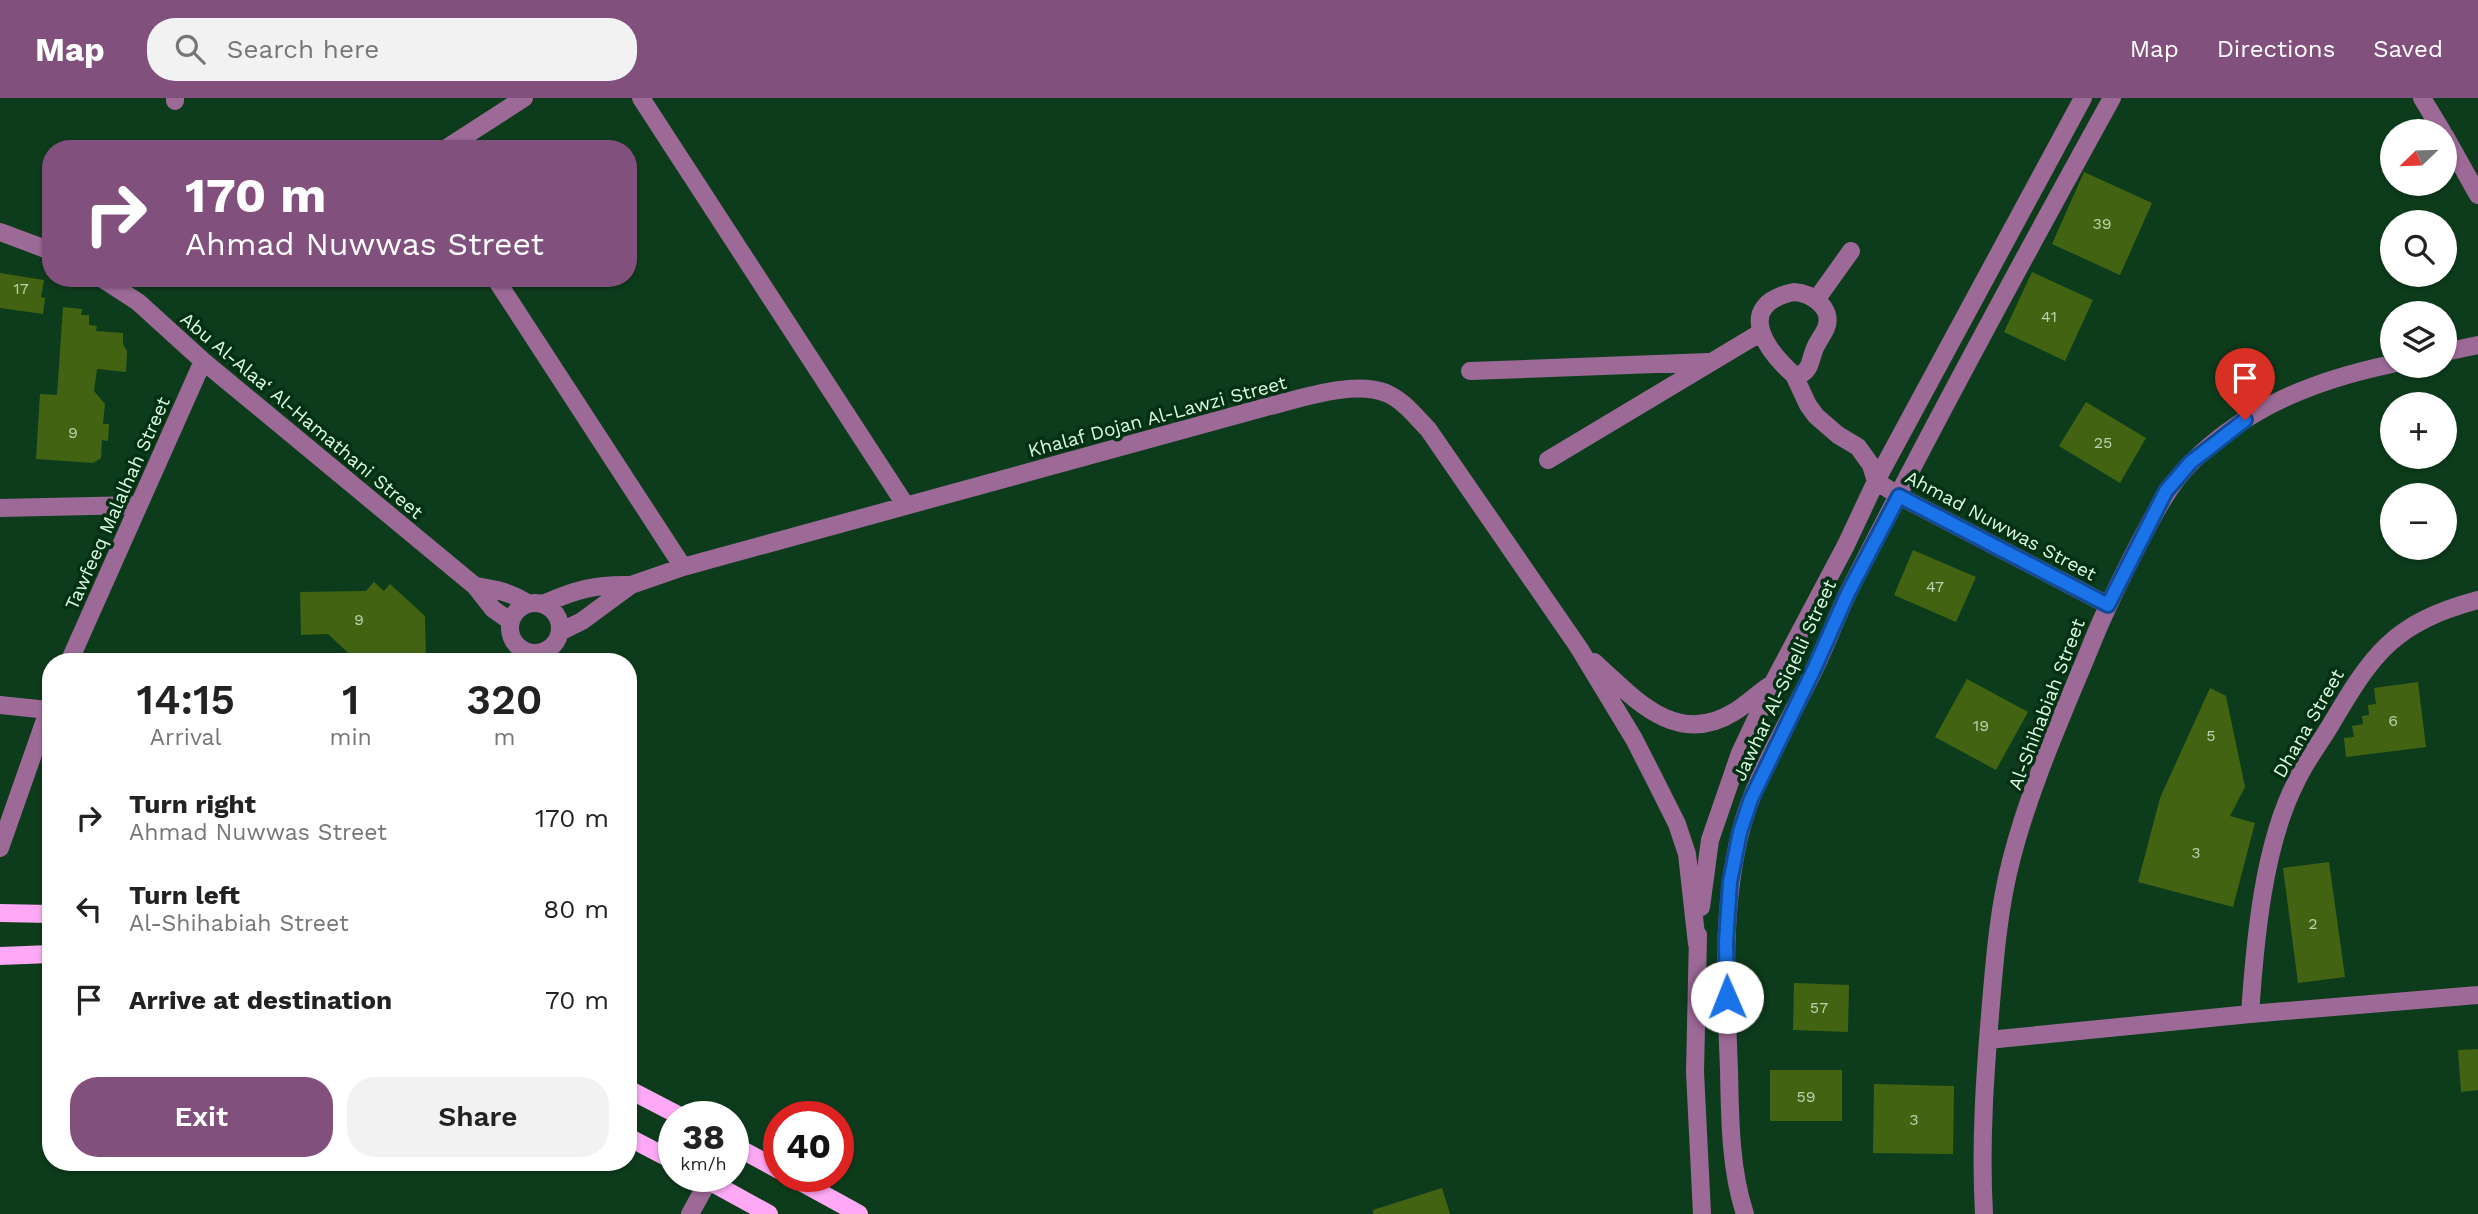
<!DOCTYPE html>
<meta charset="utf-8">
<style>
:root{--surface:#fff;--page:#f2f2f2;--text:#222;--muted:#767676;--accent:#81507d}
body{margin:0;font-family:"Work Sans",sans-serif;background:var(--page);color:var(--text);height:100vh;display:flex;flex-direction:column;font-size:26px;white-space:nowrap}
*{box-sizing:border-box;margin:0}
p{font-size:23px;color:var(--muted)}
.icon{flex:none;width:38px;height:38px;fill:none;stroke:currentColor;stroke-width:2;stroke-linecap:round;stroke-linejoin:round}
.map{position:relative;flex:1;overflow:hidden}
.panel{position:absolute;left:42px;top:555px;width:595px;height:518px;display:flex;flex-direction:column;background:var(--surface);border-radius:28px;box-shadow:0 2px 5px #0004}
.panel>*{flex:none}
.top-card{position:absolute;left:42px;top:42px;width:595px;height:147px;border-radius:28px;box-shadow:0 2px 5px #0004;background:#81507d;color:#fff;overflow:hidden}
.needle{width:46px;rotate:247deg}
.fabs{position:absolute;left:2380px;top:21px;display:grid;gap:14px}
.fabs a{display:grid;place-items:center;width:77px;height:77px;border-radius:50%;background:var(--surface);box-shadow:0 2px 5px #0004;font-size:35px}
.speed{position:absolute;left:658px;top:1003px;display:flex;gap:14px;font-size:35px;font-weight:700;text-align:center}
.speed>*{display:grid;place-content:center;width:91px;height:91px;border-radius:50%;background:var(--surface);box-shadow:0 2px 5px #0004;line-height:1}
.speed small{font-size:18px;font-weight:400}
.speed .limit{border:10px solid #d22;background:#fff;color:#111}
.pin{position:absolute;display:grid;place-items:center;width:60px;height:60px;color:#fff;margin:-72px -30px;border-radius:50% 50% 50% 0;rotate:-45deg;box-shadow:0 0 7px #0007}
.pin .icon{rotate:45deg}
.me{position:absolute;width:77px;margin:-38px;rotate:359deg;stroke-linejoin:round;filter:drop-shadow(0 0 5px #0008)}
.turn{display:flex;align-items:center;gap:24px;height:147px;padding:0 28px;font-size:32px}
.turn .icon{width:91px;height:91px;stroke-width:2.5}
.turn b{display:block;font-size:49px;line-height:60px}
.eta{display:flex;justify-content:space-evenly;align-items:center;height:119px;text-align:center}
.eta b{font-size:42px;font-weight:600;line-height:49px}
.primary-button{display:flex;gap:14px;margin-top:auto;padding:14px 28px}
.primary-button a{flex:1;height:80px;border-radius:28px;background:var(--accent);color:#fff;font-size:28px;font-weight:600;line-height:80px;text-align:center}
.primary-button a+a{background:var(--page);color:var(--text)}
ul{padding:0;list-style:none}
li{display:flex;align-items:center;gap:21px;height:91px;padding:0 28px}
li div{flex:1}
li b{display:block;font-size:26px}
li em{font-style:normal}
header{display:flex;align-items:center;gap:42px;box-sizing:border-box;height:98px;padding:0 35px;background:var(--accent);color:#fff}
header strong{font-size:33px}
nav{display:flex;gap:38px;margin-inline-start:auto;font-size:24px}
.search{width:490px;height:63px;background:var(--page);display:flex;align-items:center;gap:18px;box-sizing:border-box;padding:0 24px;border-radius:28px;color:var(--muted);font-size:26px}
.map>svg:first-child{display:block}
.building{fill:#426412}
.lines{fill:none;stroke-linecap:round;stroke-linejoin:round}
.minor{stroke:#9d6a98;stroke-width:18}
.major{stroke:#fea9f5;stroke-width:18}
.route-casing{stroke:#114b97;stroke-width:18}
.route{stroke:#1a73e8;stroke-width:12}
.labels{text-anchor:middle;stroke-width:7;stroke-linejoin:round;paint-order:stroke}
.number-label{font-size:16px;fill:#b6d4ad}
.street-label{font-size:19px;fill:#dcfae1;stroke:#013112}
</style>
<header>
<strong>Map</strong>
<div class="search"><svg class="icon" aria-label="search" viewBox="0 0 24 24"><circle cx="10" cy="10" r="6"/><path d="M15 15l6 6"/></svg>Search here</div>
<nav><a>Map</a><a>Directions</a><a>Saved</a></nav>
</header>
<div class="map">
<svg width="2478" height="1116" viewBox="0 0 2478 1116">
<rect width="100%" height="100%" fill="#0d3c1c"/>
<path class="building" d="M2084,74L2152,105L2120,177L2052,146Z
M2032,174L2093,202L2065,263L2004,234Z
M0,175L44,182L41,199L45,200L43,216L0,210Z
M63,209L82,211L81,217H89V227L97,228L96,233L123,235V246L127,253L126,274L97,271L94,293L105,306L103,326H109L108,343L102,342L101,360L93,365L36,361L40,296L57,297Z
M2086,304L2146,340L2120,385L2059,348Z
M1913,452L1976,479L1956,524L1894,497Z
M374,484L384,493L390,486L425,518L426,564H358L328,536L301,537L300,494L366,493Z
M1967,581L2028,614L1996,672L1935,639Z
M2418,584L2426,649L2346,659L2344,640L2354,639L2352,628L2363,626L2362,618L2369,617L2368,607L2376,606L2374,590Z
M2210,590L2226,598L2245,689L2230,718L2255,725L2233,809L2138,784L2160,700Z
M2329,764L2345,879L2298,885L2283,770Z
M1794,885L1849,887L1848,934L1793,932Z
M2478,951V992L2461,994L2458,952Z
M1770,972H1842V1023H1770Z
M1874,986L1954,988L1953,1056L1873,1055Z
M1442,1090L1450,1116H1373V1112Z"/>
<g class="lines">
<path class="minor" d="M641,0L906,408
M2422,0L2442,33
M175,3V0
M2445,38L2478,97
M445,51L524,0
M0,134L51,153
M101,180L138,204L203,263L475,488L493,511L510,523
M495,180L683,469
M1794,194C1811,195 1834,210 1826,230C1823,237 1818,243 1815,250C1810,261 1811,273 1799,277H1794C1765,251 1734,207 1794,194Z
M1816,202L1851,153
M2445,254L2478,247
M1470,273L1708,264
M1794,277L1808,307L1816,318L1838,337L1858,349L1871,367L1876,383L1899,398L2108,507
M1548,362L1760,235
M0,410L137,407
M475,488C494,491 511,494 527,505
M510 530a25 25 0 1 1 50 0a25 25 0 1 1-50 0Z
M543,506C575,492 596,486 631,487
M560,534L582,523L631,487L683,469L1266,309C1300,301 1352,282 1386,295C1403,302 1415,318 1428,331L1579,550L1634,641L1657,686L1677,726L1687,756L1697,846
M69,564L203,263
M1594,564C1634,600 1676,650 1734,614C1746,607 1757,596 1769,588
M0,607L48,612
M0,750L51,605
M1701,809L1710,742L1740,655L1773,585L1846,447L1876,383L2083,0
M1698,837L1695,974L1702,1116
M2250,916C2255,843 2263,747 2297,682C2306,663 2319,646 2330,628C2373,555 2393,525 2478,502
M1988,942L2250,916L2478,897
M690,1116L711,1078
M1745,1116C1730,1071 1730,1019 1729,972C1726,893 1721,813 1740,736C1754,678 1789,625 1815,570C1827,545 1837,518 1849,493C1933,326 2022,163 2112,0
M1984,1116C1980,1046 1985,975 1991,905C1995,858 1999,809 2011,763C2030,688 2063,616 2092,545C2105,512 2121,481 2137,449C2153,419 2167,389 2191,365C2248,308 2316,282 2392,266"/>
<path class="major" d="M0,815L51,816
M0,858L51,856
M628,991L680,1018
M628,1039L674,1063
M733,1047L779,1072
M700,1078L769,1116
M790,1078L859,1116"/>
</g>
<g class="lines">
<defs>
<path id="route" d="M1727,899L1726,844L1730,784L1740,734L1751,701L1815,569L1848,495L1899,398L2108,507L2166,393L2191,364L2245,322"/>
</defs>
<use href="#route" class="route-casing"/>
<use href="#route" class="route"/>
</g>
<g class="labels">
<g class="number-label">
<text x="2102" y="131">39</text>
<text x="21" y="196">17</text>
<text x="2049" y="224">41</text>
<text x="73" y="340">9</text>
<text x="2103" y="350">25</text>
<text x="1935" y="494">47</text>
<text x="359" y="527">9</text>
<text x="2393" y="628">6</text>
<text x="1981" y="633">19</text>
<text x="2211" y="643">5</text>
<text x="2196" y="760">3</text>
<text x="2313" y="831">2</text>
<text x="1819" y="915">57</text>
<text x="1806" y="1004">59</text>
<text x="1914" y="1027">3</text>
</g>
<g class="street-label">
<text transform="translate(302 317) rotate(40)" y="7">Abu Al-Alaa‘ Al-Hamathani Street</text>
<text transform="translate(1157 318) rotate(-15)" y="7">Khalaf Dojan Al-Lawzi Street</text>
<text transform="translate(117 405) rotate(-66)" y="7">Tawfeeq Malalhah Street</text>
<text transform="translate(2001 427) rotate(28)" y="7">Ahmad Nuwwas Street</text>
<text transform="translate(1784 582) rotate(-65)" y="7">Jawhar Al-Siqelli Street</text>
<text transform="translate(2046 606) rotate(-69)" y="7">Al-Shihabiah Street</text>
<text transform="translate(2308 625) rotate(-60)" y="7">Dhana Street</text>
</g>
</g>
</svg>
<div class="fabs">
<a><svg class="needle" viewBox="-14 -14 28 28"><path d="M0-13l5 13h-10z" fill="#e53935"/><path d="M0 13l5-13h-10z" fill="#767676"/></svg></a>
<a><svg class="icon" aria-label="search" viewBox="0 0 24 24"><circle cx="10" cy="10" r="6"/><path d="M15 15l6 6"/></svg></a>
<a><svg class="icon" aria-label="layers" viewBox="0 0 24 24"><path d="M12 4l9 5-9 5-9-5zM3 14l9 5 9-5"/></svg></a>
<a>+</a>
<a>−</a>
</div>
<div class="speed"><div>38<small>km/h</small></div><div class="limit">40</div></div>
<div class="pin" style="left:2245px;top:322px;background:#d93025"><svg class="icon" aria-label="arrive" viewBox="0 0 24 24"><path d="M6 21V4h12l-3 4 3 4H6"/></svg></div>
<svg class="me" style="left:1727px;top:899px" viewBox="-20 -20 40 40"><circle r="19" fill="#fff"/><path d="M0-13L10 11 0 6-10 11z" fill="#1a73e8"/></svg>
<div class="top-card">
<div class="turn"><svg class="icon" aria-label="right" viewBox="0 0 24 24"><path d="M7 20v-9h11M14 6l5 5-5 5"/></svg><div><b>170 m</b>Ahmad Nuwwas Street</div></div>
</div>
<section class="panel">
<div class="eta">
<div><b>14:15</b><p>Arrival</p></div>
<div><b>1</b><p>min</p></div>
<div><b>320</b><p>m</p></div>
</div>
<ul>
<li><svg class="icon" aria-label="right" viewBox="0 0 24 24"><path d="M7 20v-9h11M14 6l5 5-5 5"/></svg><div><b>Turn right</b><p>Ahmad Nuwwas Street</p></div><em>170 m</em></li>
<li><svg class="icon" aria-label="left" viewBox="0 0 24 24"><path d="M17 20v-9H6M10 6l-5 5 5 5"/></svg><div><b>Turn left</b><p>Al-Shihabiah Street</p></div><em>80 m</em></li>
<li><svg class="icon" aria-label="arrive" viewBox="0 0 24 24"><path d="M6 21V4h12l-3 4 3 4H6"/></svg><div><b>Arrive at destination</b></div><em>70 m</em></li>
</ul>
<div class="primary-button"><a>Exit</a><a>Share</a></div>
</section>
</div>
